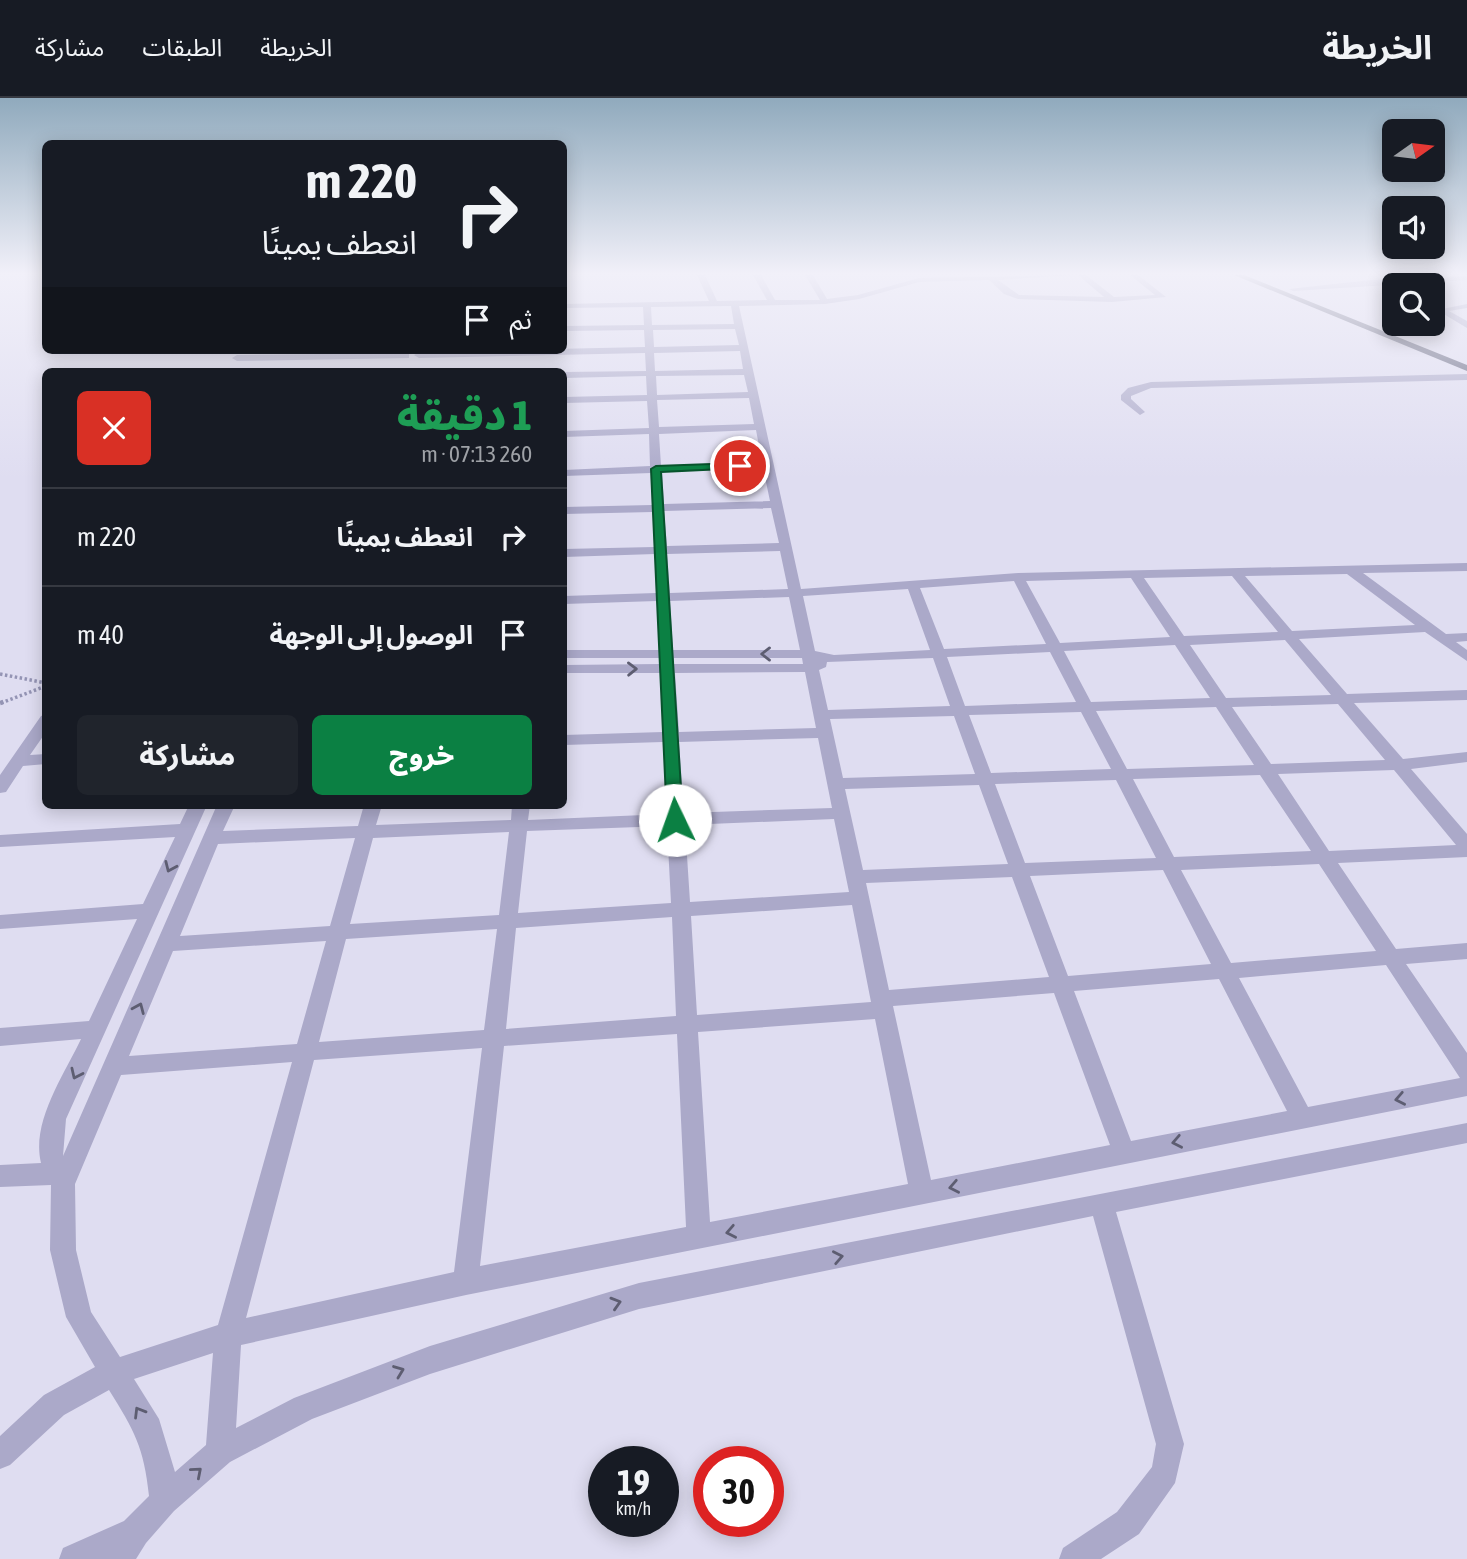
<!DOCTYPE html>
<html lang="ar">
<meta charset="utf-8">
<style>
:root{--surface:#171b24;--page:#20242c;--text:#f1f3f6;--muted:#9ea1a6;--line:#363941;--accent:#0b8043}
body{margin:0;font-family:"Asap Condensed","Noto Sans Arabic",sans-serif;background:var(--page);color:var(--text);direction:rtl;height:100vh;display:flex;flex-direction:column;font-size:26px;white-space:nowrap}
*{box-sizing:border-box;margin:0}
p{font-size:23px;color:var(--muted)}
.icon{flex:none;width:38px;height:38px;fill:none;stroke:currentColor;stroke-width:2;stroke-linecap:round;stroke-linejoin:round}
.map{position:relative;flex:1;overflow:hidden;direction:ltr}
.drawer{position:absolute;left:42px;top:270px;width:525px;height:441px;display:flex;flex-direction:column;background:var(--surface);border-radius:10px;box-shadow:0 4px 18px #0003;direction:rtl}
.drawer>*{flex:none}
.guide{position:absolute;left:42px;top:42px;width:525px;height:214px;border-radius:10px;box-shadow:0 4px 18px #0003;direction:rtl;background:#171b24;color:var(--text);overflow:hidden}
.needle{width:46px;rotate:76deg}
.fabs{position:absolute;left:1382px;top:21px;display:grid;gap:14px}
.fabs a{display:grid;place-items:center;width:63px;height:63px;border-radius:10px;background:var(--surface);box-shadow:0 4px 18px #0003;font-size:35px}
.speed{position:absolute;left:588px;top:1348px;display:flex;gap:14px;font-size:35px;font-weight:700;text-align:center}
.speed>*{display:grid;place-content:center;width:91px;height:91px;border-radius:50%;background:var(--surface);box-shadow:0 4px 18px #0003;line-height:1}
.speed small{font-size:18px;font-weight:400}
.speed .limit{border:10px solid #d22;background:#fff;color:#111}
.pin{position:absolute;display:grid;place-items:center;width:60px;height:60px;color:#fff;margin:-30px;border:4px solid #fff;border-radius:50%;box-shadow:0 2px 7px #0007}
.me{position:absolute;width:77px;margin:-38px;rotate:357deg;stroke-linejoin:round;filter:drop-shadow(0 0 5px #0008)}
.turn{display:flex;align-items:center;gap:24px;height:147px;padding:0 35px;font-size:32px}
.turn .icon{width:91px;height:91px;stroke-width:2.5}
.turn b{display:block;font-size:49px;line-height:60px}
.then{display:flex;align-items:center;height:66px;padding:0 35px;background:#0003;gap:14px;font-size:26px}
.round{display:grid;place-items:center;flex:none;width:74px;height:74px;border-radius:10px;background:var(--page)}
.headline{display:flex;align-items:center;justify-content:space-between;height:119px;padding:0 35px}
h1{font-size:42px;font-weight:800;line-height:52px;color:#1e9e55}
.button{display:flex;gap:14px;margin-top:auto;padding:14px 35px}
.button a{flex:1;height:80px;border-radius:10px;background:var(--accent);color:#fff;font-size:28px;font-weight:800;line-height:80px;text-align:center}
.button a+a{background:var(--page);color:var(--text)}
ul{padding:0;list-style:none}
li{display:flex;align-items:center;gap:21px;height:98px;padding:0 35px;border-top:2px solid var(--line)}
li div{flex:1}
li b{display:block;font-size:26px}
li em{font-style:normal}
header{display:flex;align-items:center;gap:42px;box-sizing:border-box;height:98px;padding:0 35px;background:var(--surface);border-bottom:2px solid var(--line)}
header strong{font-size:33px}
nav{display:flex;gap:38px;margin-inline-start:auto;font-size:24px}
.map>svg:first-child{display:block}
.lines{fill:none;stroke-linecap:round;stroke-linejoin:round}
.path-far1{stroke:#9494b4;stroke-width:3.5;stroke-dasharray:2.5 2.5;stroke-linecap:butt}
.path{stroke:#9494b4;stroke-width:4.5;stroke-dasharray:3.5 3.5;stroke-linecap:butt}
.minor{fill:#aba9c9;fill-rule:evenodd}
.major{fill:#5b5d77;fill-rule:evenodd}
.oneway{stroke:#5d5d71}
.route{fill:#0b8043;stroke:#07532c;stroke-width:2}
</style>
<header>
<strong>الخريطة</strong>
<nav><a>الخريطة</a><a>الطبقات</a><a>مشاركة</a></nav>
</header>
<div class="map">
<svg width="1467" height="1461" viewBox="0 0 1467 1461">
<rect width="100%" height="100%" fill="#dfddf1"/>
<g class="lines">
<path class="path-far1" d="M0,576L46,585
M1,605L46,588"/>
<path class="path" d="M0,605L6,603"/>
<path class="minor" d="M697,177H705L717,203L767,202L753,177H761L775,202H820L805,177H813L827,201L858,197L919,180L1076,177L998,182L1019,197L1104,199L1078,177H1086L1114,199L1155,197L1130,177H1138L1166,199L1112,204L1018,201L1004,196L989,182L919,184L859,201L825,206L739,208L801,491L1018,475L1467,465V473L1363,475L1446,536L1467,535V543L1456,544L1467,552V563L1425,534L1299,541L1347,596L1467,592V602L1354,605L1403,661L1467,654V664L1411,671L1467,736V759L1338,765L1396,851L1467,845V861L1406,866L1467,955V998L466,1197L241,1247L236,1330L294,1300L430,1248L639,1185L1467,1025V1045L1116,1114L1184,1346L1175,1385L1139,1436L1101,1461H1059L1063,1450L1117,1414L1152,1369L1156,1346L1093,1118L639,1211L430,1276L312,1321L230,1364L174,1413L146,1445L136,1461H59L63,1450L124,1423L149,1398C144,1349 134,1332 109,1292L64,1317L10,1367L0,1371V1338L44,1297L95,1269L66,1219L50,1152L51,1087L0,1089V1067L41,1065C31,1024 64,977 81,941L0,948V930L89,923L137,821L0,831V817L143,806L175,739L0,749V737L180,726L189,707H207L66,1021L63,1058L217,707H235L223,733L358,728L364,707H382L376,727L511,722L512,707H530L528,722L667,716L663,644L564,647V637L663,634L660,575H564V567L660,566L659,560H564V552H659L657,503L564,506V498L656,495L655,456L564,459V451L654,449L653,414L564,416V409L652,407L651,375L564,378V372L650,368L649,336L564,339V333L649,330L647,303L564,305V299L647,297L646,278L564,280V274L646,273L645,255L419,260L414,257L419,254L645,249L644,232L564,233V228L644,227L643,209L564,210V206L709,203ZM731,208L734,226L652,227L651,209ZM735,231L739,247L654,249L653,232ZM740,253L743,271L655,273L654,255ZM744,277L748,294L657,297L656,278ZM749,300L754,326L659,329L657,302ZM756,332L762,364L661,368L659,336ZM763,370L770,403L664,406L662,374ZM771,410L779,445L667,448L664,413ZM780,453L788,491L670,495L667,456ZM1347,476L1415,527L1292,533L1245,478ZM1232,478L1278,534L1184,538L1144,480ZM1131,480L1170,539L1060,545L1026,483ZM1014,483L1046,546L944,551L920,490ZM908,491L930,552L834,557L815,553L803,498ZM789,499L800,552H673L670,503ZM1285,542L1331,597L1226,600L1190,547ZM1175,547L1210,600L1091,604L1064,553ZM1050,554L1076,604L965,608L947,559ZM674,560H802L803,566H674ZM933,560L950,608L828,612L819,572L826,569L827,564ZM805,574L816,630L679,634L675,575ZM1338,606L1385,662L1271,666L1232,609ZM1216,609L1254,667L1127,671L1096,613ZM1081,614L1111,671L991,675L969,617ZM954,618L975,676L843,680L830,621ZM818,640L832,710L684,715L679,644ZM1394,672L1456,747L1329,753L1278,676ZM1260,677L1311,753L1174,759L1133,681ZM1116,682L1156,760L1025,765L995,686ZM979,687L1008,766L863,772L845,691ZM834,721L849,794L690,804L685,727ZM667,728L671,805L518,815L527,733ZM509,734L499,817L350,826L373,740ZM355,740L330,828L180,838L218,746ZM1319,766L1376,853L1231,865L1181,772ZM1163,772L1211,866L1068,878L1030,778ZM1012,779L1049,879L889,892L866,785ZM852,807L871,904L697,917L691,818ZM672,819L676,918L506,931L516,830ZM497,831L484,932L319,944L346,841ZM326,843L297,946L129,958L173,853ZM1386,867L1460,980L1308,1009L1239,880ZM1219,881L1287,1013L1131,1043L1074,893ZM1054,895L1110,1047L931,1082L893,908ZM875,921L908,1086L710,1124L698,934ZM677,936L686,1129L480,1168L504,948ZM482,950L454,1174L246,1220L314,962ZM292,964L218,1227L120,1259L91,1214L76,1152L75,1086L121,977ZM213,1255L206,1347L175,1374L159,1321L134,1281Z
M1467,178V182L1293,193L1289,191L1371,182Z
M1467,206V210L1449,213L1467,223V230L1437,212Z
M406,255L409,256V260L237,263L232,260L237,257Z
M1467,276V282L1151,290L1131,298V301L1145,314L1140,317L1121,302V297L1128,290L1151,284Z
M46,616V634L30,657L46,656V666L23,668L6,694L0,695V677L41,618Z"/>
<path class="major" d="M1234,177H1244L1467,267V273Z"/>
</g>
<defs><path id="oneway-chevron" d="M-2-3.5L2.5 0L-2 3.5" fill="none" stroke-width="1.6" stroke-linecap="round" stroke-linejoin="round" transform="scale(1.75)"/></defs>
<g class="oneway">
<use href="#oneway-chevron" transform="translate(766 556) rotate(-180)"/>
<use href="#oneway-chevron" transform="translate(632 571) rotate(-1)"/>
<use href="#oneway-chevron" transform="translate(170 769) rotate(114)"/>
<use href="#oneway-chevron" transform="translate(139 910) rotate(-67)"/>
<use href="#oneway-chevron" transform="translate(76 976) rotate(115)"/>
<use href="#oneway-chevron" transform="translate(1400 1001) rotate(169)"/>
<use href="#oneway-chevron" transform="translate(1177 1044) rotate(169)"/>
<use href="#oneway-chevron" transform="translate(954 1089) rotate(169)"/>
<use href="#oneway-chevron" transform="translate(731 1134) rotate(169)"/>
<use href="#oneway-chevron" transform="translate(838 1159) rotate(-11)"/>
<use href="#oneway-chevron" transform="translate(616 1205) rotate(-17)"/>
<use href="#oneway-chevron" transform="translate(399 1273) rotate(-21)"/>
<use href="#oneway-chevron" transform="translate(139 1314) rotate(-121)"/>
<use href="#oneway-chevron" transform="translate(197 1374) rotate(-41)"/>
</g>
<linearGradient id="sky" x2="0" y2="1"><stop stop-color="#90aabd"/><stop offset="0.46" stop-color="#f1f0f9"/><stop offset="1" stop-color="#f1f0f9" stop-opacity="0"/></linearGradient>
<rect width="1467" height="381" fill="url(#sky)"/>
<path class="route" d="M740,365L744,366V370L661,374L683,722L675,727L667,722L651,371L656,368Z"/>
</svg>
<div class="fabs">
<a><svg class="needle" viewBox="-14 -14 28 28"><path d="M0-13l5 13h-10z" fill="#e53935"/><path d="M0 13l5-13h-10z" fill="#9ea1a6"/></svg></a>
<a><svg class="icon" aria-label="sound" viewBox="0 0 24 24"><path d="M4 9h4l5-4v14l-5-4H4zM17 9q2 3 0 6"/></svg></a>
<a><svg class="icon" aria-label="search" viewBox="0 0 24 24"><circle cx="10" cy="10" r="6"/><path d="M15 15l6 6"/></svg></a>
</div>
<div class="speed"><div>19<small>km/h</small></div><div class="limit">30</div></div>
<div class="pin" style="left:740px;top:368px;background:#d93025"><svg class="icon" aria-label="arrive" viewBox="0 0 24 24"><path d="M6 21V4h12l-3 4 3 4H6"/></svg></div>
<svg class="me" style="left:675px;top:722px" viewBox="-20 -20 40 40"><circle r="19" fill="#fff"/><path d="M0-13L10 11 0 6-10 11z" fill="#0b8043"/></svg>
<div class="guide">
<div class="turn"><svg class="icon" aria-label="right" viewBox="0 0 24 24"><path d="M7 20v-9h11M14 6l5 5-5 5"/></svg><div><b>220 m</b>انعطف يمينًا</div></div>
<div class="then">ثم<svg class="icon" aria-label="arrive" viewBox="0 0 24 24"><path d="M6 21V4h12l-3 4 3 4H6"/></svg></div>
</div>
<section class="drawer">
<div class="headline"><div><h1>1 دقيقة</h1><p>260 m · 07:13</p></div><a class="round" style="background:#d93025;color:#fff"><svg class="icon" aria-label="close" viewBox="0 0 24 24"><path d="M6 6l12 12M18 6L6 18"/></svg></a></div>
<ul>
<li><svg class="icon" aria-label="right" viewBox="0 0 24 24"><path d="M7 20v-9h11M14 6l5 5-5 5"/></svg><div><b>انعطف يمينًا</b></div><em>220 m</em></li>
<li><svg class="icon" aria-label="arrive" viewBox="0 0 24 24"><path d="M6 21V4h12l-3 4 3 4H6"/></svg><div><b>الوصول إلى الوجهة</b></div><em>40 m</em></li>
</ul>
<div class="button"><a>خروج</a><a>مشاركة</a></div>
</section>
</div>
